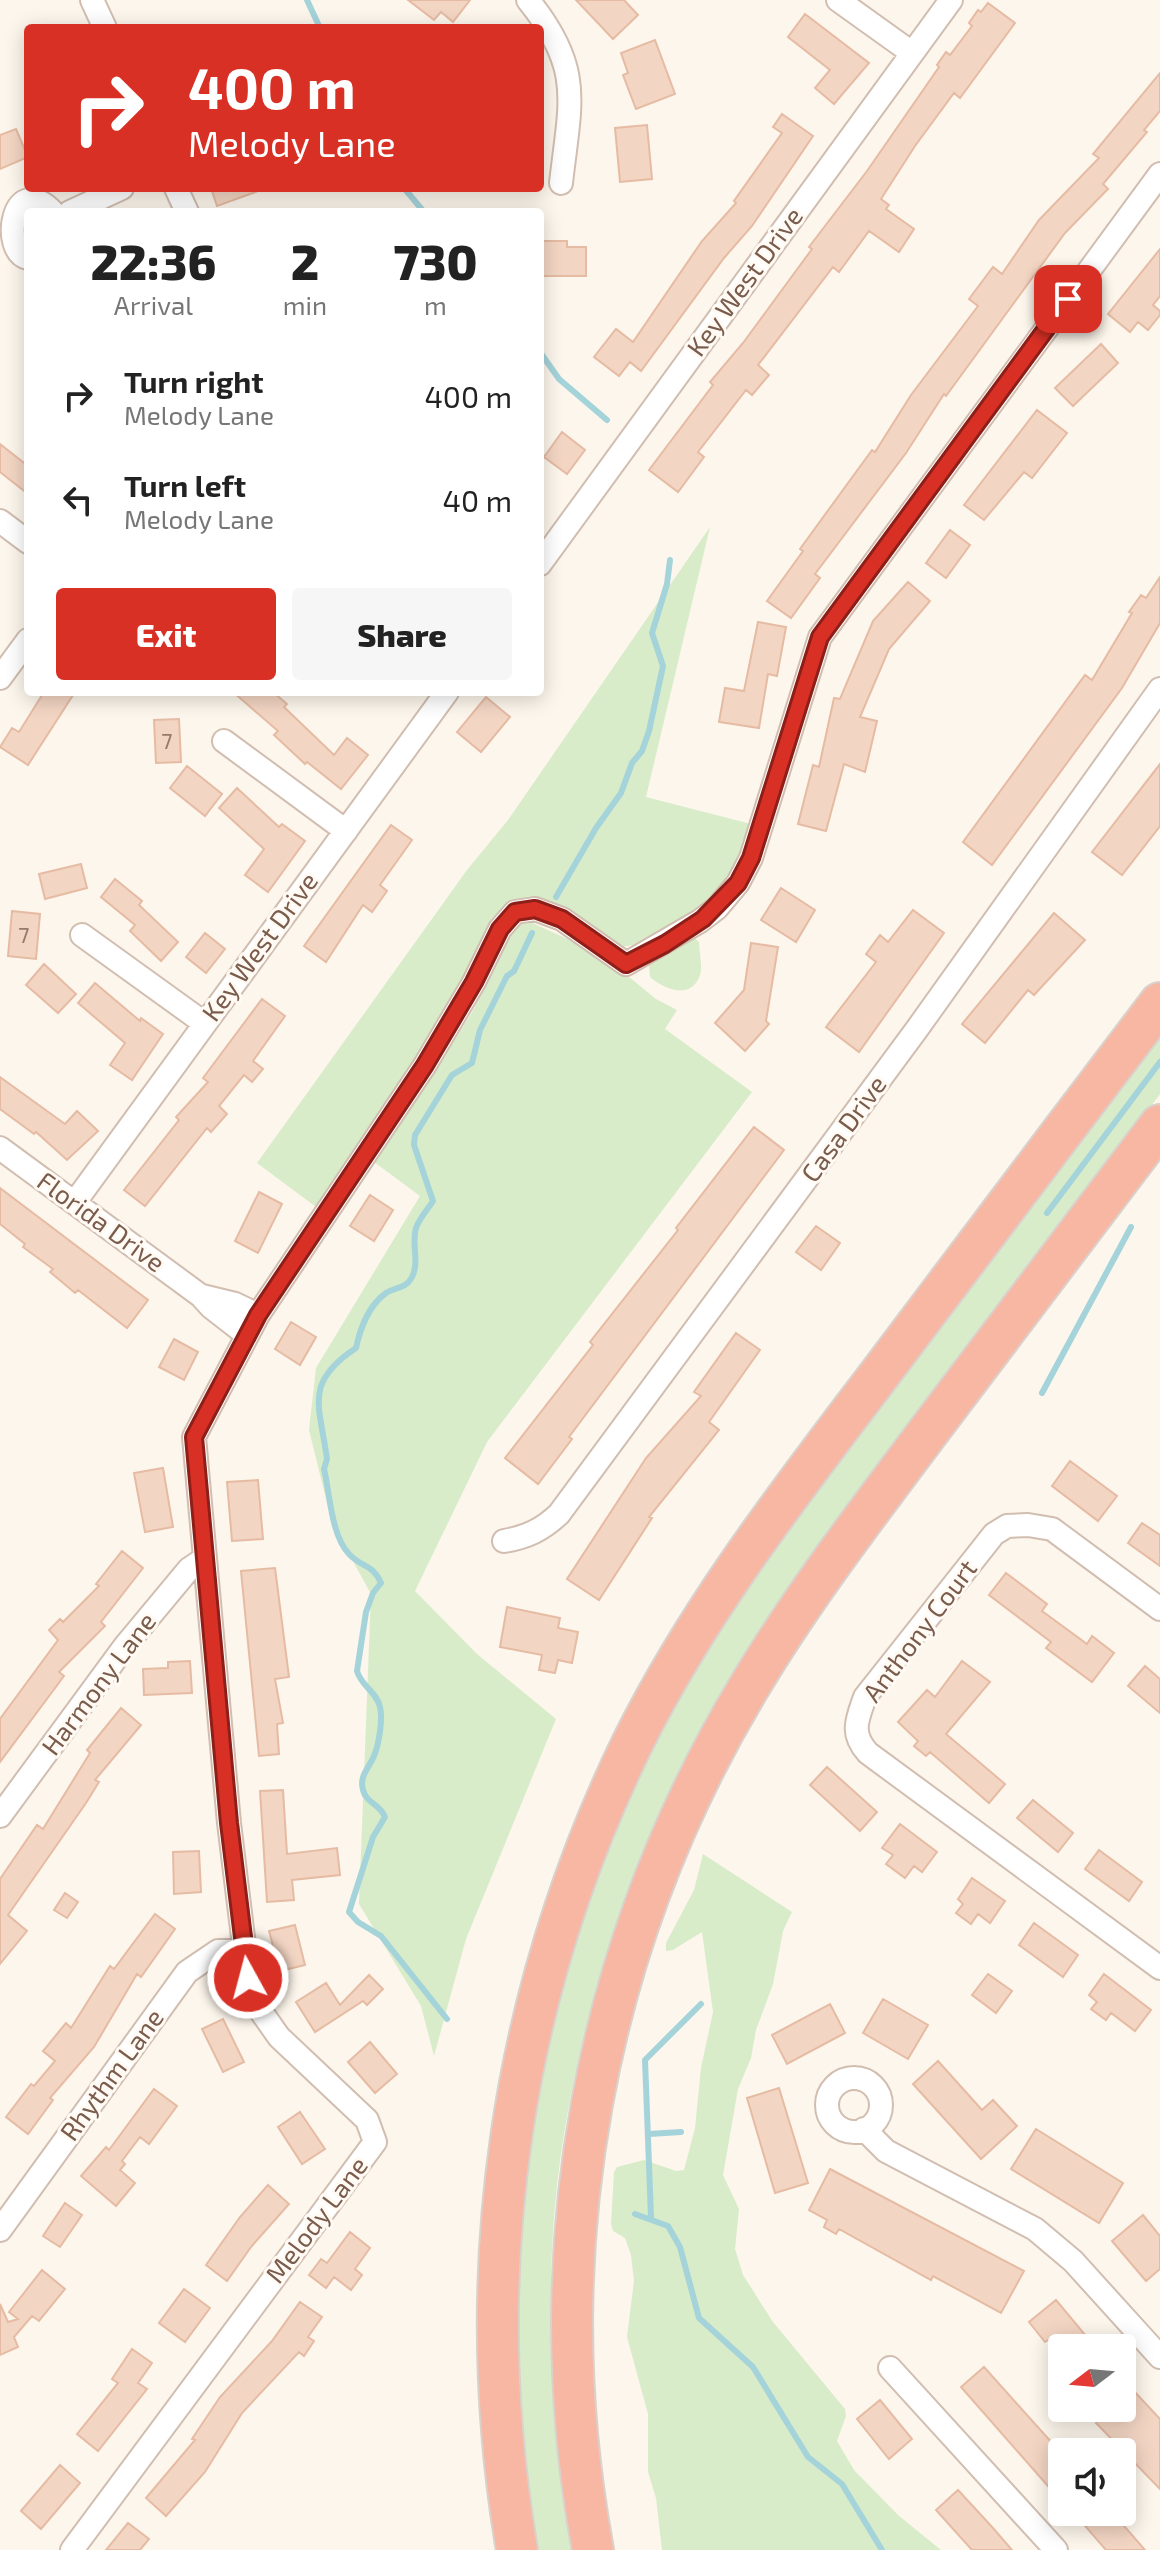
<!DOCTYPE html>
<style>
:root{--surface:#fff;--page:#f6f6f6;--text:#222;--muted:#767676;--accent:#d93025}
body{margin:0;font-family:"Exo 2",sans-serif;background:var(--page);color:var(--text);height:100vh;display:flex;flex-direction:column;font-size:30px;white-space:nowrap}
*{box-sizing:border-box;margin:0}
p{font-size:26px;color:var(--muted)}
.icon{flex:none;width:44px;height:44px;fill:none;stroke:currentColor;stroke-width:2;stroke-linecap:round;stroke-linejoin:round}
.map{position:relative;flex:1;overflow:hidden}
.details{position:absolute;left:24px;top:208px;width:520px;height:488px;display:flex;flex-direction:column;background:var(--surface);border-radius:8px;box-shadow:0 4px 20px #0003}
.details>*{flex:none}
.top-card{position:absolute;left:24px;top:24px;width:520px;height:168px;border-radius:8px;box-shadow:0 4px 20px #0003;background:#d93025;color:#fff;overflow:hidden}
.needle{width:52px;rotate:254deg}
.controls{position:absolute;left:1048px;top:2334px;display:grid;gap:16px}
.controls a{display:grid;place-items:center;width:88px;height:88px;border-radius:8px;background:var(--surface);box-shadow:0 4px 20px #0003;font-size:40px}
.pin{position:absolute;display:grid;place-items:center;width:68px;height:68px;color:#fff;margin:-34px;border-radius:16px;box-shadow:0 4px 12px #0006}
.me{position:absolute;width:88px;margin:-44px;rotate:353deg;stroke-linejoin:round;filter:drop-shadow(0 0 6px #0008)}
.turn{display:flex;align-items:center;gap:28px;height:168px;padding:0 32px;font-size:36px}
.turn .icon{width:104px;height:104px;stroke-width:2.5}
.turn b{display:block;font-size:56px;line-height:68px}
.eta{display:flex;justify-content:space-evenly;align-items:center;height:136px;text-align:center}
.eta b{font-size:48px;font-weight:800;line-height:56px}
.primary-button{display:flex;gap:16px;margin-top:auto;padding:16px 32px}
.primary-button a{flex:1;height:92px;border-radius:8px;background:var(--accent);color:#fff;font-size:32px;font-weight:800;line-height:92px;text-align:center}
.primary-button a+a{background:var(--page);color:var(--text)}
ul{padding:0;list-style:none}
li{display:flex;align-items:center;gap:24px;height:104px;padding:0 32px}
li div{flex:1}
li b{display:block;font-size:30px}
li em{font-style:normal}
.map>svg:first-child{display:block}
.green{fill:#d8ecc9}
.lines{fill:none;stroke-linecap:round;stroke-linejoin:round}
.stream{stroke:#a5d3da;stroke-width:6}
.building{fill:#f3d5c3;stroke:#e6bba3;stroke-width:2}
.street-casing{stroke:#d1beb0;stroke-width:26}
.highway-casing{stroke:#dad1cd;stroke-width:44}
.street{stroke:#fff;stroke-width:22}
.highway{stroke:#f7b7a3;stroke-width:40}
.route-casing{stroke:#8d1f18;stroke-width:20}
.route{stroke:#d93025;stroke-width:14}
.labels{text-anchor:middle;stroke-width:6;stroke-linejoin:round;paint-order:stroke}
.number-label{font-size:22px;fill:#987a6a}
.street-label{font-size:26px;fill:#7a5c4d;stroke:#fffaf3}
</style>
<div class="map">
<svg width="1160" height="2550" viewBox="0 0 1160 2550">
<rect width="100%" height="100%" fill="#fdf6ec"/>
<path class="green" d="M710,527L646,797L751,824C746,839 742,857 735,871C715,910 663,943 620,947L526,899L501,910L491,919L459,1006L316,1207L257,1163L467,870L508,820Z
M530,922L601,954L656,999L677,1010L665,1029L752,1092L487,1442L415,1591L477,1654L556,1719L466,1939L434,2056L421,2006L359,1904L371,1594L332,1523L309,1430L316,1368L420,1196L370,1159C404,1110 448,1056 476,1005C491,979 494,925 530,922Z
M694,937L699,942C699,952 703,966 700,975C691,1001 664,989 650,977L649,964Z
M1160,1031V1094L769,1618C641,1820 551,2054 551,2296C551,2382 560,2466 572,2550H536L514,2386L520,2183L557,1985L623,1802L676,1700L756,1567Z
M703,1854L792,1912L783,1931L773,1984L756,2030L751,2058L738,2089L723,2175L739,2209L735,2249L743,2275L773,2322L845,2409L846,2416L837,2441L854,2470L898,2515L941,2550H662L656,2498L648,2472V2414L627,2337L634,2281L631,2255L625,2238L613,2231L611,2224L614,2172L617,2167L644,2160L676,2171L684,2170L695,2128L701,2068L713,2012L702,1932L673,1950L666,1951V1943L694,1890Z"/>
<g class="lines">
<path class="stream" d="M307,0L320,28
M404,188L424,212
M540,352L559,379L607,420
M556,897L596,828L621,793L632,763L642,751L649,731L663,666L652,633L667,584L670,560
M1047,1213L1160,1062
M1042,1393L1131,1227
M447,2019L381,1936L358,1922L349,1912L373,1837L385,1817C380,1804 366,1803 363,1790C359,1776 369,1768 374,1756C379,1744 383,1719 380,1707C377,1692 361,1686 357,1671L366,1612L373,1593L381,1583C373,1564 362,1568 349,1554C331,1535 330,1494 324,1469L327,1459C320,1406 303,1383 356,1348C360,1329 369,1305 386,1293C395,1287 406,1289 412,1277C420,1261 411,1245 416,1228C419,1219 428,1209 433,1201L414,1145L415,1135L452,1075L472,1063L480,1030L507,976L514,971L532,933
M649,2134L681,2132
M635,2214L668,2226L680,2247L699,2318L753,2367L808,2457L842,2484L882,2550
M651,2217L645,2060L701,2004"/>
</g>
<path class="building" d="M408,0H470L453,22L441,12L434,20Z
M576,0H624L638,15L613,39Z
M988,3L1015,23L960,98L954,93L915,146L881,199L889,205L886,209L914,229L899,252L869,231L839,272L833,267L758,365L769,375L752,395L746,390L698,452L704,457L678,492L649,470L713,385L710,382L743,343L812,249L809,247L867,171L939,67L937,65L946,52L950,55L972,26L969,23L978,10L981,12Z
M805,14L869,63L834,104L815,88L830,70L788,37Z
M655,40L675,94L636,109L623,75L628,73L621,53Z
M1160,73V111L1144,130L1147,132L1103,184L1108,189L1065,233L946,396L944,394L906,453L815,574L820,578L791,618L767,601L803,551L800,549L872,450L875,452L911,395L978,306L969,299L993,267L1002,274L1039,220L1099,158L1093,154Z
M782,114L813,136L752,226L724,258L641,371L630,362L619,376L594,357L616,329L633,342L702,241L736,203L734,201L782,133L773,127Z
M647,125L652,179L620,182L615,128Z
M16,129L28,157L0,169V135Z
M211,188H261V190L217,206Z
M540,241H567V247H586V276H540Z
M1160,249V296L1153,305L1160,311V315L1148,330L1138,322L1130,332L1108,314Z
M1101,344L1118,363L1073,406L1055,388Z
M1037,410L1067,433L1032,478L1024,472L984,520L964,505Z
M562,432L585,450L567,474L544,457Z
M0,444L28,466V494L0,472Z
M950,530L970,545L946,578L926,563Z
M1160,577V623L1122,688L992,865L963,842L1085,675L1092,680L1132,613L1129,612L1141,595L1146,598Z
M908,582L930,601L889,649L860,717L877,721L865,772L844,764L826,831L798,824L813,765L819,767L834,698L840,699L873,621Z
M758,622L786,627L777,676L768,674L759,728L719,722L725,688L744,691Z
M44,692H75L28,765L0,747L12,728L19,732Z
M233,692H273L287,704L284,707L334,755L347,738L368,755L341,789L307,762L305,764L274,735L278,731Z
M486,697L510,717L481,752L457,732Z
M179,719L181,762L156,763L154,720Z
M1160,764V826L1122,875L1092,852Z
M187,766L222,794L205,816L170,788Z
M237,788L279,827L282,824L305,841L268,892L245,875L264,849L219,808Z
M391,825L412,840L380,885L387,891L372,912L363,905L326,962L304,946Z
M81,864L87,888L45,899L39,874Z
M115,879L142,901L139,905L178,942L161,961L130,931L135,925L101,897Z
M781,888L815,910L796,942L761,920Z
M913,910L944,933L859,1052L826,1027L876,962L866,954L880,935L888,942Z
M12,911L40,914L36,959L8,956Z
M1054,913L1085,940L1034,995L1028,990L985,1043L962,1024Z
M205,933L225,949L206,973L186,957Z
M751,943L778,947L766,1021L769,1024L745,1051L715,1023L744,990Z
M44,964L76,994L58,1013L26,985Z
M95,983L140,1021L141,1018L163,1034L132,1080L110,1065L125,1043L78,1003Z
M262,999L285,1016L253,1061L263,1069L252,1082L244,1075L219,1106L227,1114L211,1132L207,1128L145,1206L124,1190L179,1120L176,1117L208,1082L203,1078Z
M0,1077L65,1124L77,1111L98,1131L67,1160L36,1132L34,1134L0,1109Z
M754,1127L784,1150L569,1437L572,1439L538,1484L505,1458L593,1345L590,1342L678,1230L676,1228Z
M0,1188L148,1300L127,1328L78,1290L75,1293L50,1272L53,1269L23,1247L25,1244L0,1224Z
M259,1192L282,1204L258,1253L235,1241Z
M370,1195L393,1210L374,1241L350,1226Z
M816,1226L840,1243L821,1270L796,1252Z
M291,1322L316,1337L300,1365L275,1349Z
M736,1333L760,1350L709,1422L719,1430L649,1517L652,1518L599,1600L567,1579L646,1458L701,1396L694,1392Z
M174,1339L198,1352L184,1380L159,1367Z
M1070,1461L1117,1496L1098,1521L1052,1486Z
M163,1468L173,1527L145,1532L134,1473Z
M258,1480L263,1539L232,1541L227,1482Z
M1142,1523L1160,1535V1566L1128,1543Z
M122,1551L143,1568L101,1622L105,1626L59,1672L64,1676L0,1762V1719L58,1640L49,1630L60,1619L63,1622L99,1586L96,1584Z
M275,1568L289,1677L275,1679L283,1723L277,1724L279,1754L259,1756L241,1571Z
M1006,1573L1047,1604L1042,1611L1087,1644L1092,1636L1114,1653L1092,1682L1046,1648L1051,1642L989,1595Z
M507,1607L560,1618L558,1628L578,1632L572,1663L558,1660L555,1673L539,1670L542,1655L500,1647Z
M190,1661L192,1693L144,1695L143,1669L168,1668V1662Z
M962,1661L990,1682L946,1734L1005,1784L989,1803L930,1752L926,1756L914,1746L918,1741L898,1722L927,1690L935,1697Z
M1145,1666L1160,1679V1713L1128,1686Z
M121,1708L141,1725L95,1780L99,1782L86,1803L8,1915L27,1931L0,1964V1879L37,1825L43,1829L90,1753L87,1750Z
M827,1767L877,1812L860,1831L810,1785Z
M283,1790L287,1854L337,1848L340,1875L292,1880L294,1900L267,1902L260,1791Z
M1033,1800L1073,1833L1058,1852L1017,1818Z
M900,1824L937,1852L922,1872L914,1866L905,1878L886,1864L893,1855L882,1848Z
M1099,1850L1142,1882L1129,1901L1085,1869Z
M199,1851L201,1892L174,1894L173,1852Z
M972,1878L1005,1901L990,1923L978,1914L971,1924L956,1913L963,1904L958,1899Z
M65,1893L78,1902L67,1918L54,1910Z
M155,1914L175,1929L141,1977L137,1974L94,2047L50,2098L53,2100L28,2134L6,2117L31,2084L34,2086L55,2061L43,2051L66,2023L71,2028L110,1966L114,1969Z
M1034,1923L1078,1955L1063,1977L1019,1945Z
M295,1925L305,1965L280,1971L269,1931Z
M988,1974L1012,1991L996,2013L972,1995Z
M1104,1974L1151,2010L1135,2031L1111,2013L1106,2020L1091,2009L1097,2002L1089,1995Z
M369,1975L383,1989L367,2005L363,2001L315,2032L296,2002L326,1983L340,2005Z
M883,1999L928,2025L908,2059L863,2033Z
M830,2004L845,2033L787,2064L772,2035Z
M223,2019L244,2062L223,2072L202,2029Z
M370,2042L397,2074L375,2093L348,2062Z
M938,2061L982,2110L993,2100L1017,2126L981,2159L913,2084Z
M779,2088L808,2183L775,2193L747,2098Z
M154,2089L177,2106L149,2144L140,2137L122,2161L125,2164L120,2170L135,2183L116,2206L81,2176L106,2147L109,2150Z
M300,2112L325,2149L302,2164L278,2127Z
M1036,2129L1123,2183L1099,2223L1011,2169Z
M830,2169L1024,2271L1001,2313L933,2276L931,2280L839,2229L836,2234L824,2227L827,2220L809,2210Z
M268,2185L289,2204L251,2247L227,2281L206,2265L240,2217Z
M65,2203L82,2215L60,2247L43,2236Z
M1143,2215L1160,2236V2269L1146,2281L1112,2241Z
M350,2232L370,2248L355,2269L362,2275L351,2290L334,2277L326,2288L309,2275L321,2259L327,2263Z
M42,2270L65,2289L39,2321L32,2316L14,2337L18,2347L0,2355V2304L8,2322L18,2319L9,2312Z
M184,2289L210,2308L185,2342L159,2323Z
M1056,2300L1096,2348H1054L1048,2340L1045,2342L1029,2322Z
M300,2302L322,2317L308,2337L314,2341L304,2356L299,2352L242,2413L205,2472L166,2516L146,2498L195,2440L192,2439L220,2397L272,2341Z
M132,2349L152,2363L138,2383L147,2389L98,2451L77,2434L118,2383L112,2379Z
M984,2367L1062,2454V2502L961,2387Z
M1132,2389L1160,2419V2489L1096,2423L1112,2408H1122V2398Z
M880,2400L912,2439L889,2459L857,2419Z
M60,2465L80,2483L41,2529L21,2511Z
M958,2490L993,2528L1012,2550H972L936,2510Z
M1073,2512H1112L1145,2550H1106Z
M128,2523L149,2539L140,2550H106Z"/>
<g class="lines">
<defs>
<path id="street" d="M92,0L105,28
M528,0C584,69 570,102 561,183
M838,0L912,53
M176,188L187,212
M70,212L122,188
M28,258C0,252 12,169 53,212
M0,521L28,542
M540,564L951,0
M0,678L28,640
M224,741L346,831
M82,935L204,1023
M0,1148L201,1296L211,1307L247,1335
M75,1202L447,692
M202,1296L235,1304L258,1315
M504,1541C527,1537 542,1530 559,1514L917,1029L1160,689
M1160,1609L1052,1529L1028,1525L1007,1526L994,1534L865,1697C857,1720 850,1733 868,1753L1160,1968
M0,1816L125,1646L189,1569L204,1559
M827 2105a27 27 0 1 1 54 0a27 27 0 1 1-54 0Z
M864,2129L886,2151L1035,2229L1073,2261L1160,2357
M0,2230L187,1972L218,1951H244
M890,2368L1056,2550
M72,2550L375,2142L367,2120L279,2037L260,2010L248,1978L229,1823L194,1437L258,1315L425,1065L474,982L500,929L515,912L535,909L562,919L626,964L700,921L717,908L738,883L751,858L820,637L1160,174"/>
<path id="highway" d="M517,2550C470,2274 510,1994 633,1742C698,1611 788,1495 876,1379C970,1254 1065,1128 1160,1003
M593,2550C538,2253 593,1946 749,1687C802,1598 866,1515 928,1432C1005,1329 1083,1227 1160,1125"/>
</defs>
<use href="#street" class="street-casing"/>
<use href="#highway" class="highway-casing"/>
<use href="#street" class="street"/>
<use href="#highway" class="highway"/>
</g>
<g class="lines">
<defs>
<path id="route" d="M248,1978L229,1823L194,1437L258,1315L425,1065L474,982L500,929L515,912L535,909L562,919L626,964L665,944L703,919L738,883L751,858L820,637L1068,299"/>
</defs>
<use href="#route" class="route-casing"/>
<use href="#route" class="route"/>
</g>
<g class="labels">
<g class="number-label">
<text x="167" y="749">7</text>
<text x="24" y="943">7</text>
</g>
<g class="street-label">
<text transform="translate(745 282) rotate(-54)" y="9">Key West Drive</text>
<text transform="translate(260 947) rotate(-54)" y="9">Key West Drive</text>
<text transform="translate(844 1129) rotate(-54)" y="9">Casa Drive</text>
<text transform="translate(101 1222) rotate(36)" y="9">Florida Drive</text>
<text transform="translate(920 1631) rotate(-53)" y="9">Anthony Court</text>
<text transform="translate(99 1684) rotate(-53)" y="9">Harmony Lane</text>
<text transform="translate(112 2075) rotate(-54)" y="9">Rhythm Lane</text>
<text transform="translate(317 2220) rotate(-53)" y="9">Melody Lane</text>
</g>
</g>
</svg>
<div class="controls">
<a><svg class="needle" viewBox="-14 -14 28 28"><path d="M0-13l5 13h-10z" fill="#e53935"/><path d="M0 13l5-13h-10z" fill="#767676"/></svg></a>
<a><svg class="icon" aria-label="sound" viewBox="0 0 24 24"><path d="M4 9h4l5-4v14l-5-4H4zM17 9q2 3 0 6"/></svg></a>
</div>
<div class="pin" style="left:1068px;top:299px;background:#d93025"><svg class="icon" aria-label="arrive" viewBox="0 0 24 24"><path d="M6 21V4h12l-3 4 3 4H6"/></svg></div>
<svg class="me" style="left:248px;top:1978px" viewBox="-20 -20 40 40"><circle r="17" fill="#d93025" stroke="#fff" stroke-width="3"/><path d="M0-11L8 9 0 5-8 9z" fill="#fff"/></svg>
<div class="top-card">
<div class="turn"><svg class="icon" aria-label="right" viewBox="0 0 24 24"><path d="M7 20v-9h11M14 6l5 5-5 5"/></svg><div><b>400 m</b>Melody Lane</div></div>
</div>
<section class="details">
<div class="eta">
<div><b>22:36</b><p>Arrival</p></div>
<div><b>2</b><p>min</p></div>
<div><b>730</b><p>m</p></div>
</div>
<ul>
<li><svg class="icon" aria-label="right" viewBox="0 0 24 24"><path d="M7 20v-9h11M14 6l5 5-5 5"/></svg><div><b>Turn right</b><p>Melody Lane</p></div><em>400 m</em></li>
<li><svg class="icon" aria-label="left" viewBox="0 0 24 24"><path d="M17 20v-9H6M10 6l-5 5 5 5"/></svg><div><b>Turn left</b><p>Melody Lane</p></div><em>40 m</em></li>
</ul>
<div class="primary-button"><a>Exit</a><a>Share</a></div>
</section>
</div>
